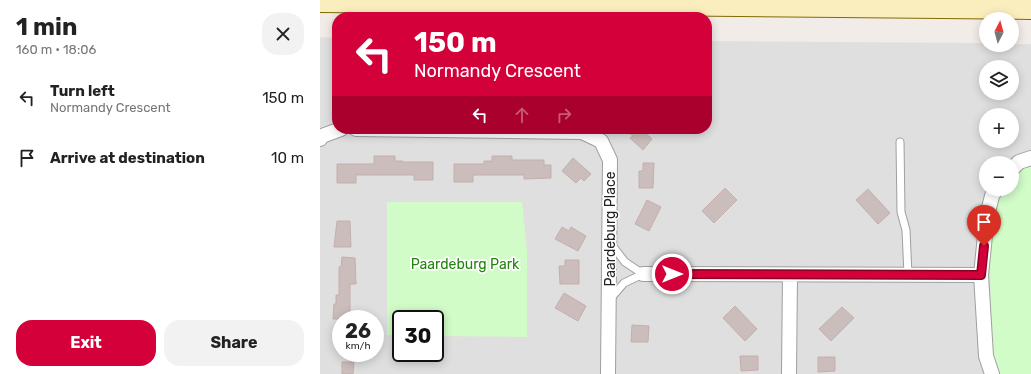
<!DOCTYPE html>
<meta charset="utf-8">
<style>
:root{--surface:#fff;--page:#f2f2f2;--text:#222;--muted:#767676;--accent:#d40039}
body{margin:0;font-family:Rubik,sans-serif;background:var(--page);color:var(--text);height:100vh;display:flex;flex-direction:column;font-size:15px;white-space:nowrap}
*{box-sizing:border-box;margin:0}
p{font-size:13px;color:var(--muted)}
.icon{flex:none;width:22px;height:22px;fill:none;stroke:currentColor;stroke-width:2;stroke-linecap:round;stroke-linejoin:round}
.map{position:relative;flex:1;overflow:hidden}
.sheet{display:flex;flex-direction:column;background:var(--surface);width:320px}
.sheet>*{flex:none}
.banner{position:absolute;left:12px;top:12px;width:380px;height:122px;border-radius:16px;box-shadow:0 2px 10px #0003;background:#d40039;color:#fff;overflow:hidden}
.needle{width:26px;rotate:6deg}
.fabs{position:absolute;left:659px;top:12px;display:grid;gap:8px}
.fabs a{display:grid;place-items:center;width:40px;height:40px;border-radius:50%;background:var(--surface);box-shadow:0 2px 10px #0003;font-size:20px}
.speed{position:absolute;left:12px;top:310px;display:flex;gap:8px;font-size:20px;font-weight:700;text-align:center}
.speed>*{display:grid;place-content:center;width:52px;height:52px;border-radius:50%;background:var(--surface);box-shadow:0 2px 10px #0003;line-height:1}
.speed small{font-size:10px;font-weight:400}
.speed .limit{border:2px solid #111;border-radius:6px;background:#fff;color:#111}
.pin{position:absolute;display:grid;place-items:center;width:34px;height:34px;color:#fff;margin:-41px -17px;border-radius:50% 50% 50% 0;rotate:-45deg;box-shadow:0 0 4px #0007}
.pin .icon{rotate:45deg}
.me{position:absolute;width:44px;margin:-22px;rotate:90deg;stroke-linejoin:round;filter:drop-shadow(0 0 3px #0008)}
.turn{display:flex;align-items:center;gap:14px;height:84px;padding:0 16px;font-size:18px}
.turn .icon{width:52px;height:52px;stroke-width:2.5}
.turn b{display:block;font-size:28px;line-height:34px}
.lanes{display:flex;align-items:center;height:38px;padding:0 16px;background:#0003;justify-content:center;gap:20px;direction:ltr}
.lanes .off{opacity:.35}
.round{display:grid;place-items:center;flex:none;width:42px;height:42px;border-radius:16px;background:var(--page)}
.headline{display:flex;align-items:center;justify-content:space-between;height:68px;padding:0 16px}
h1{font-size:24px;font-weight:700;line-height:30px}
.primary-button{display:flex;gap:8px;margin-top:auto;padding:8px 16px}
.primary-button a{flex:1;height:46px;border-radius:16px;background:var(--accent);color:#fff;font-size:16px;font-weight:700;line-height:46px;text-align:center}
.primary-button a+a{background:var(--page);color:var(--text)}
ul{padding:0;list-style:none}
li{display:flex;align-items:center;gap:12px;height:60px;padding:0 16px}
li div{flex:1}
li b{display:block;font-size:15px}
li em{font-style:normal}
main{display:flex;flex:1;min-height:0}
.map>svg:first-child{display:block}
.residential{fill:#e0dfdf;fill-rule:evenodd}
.park{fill:#d1fbc7}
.building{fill:#cabdbc;stroke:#c4afaa}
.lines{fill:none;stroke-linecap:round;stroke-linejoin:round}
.lane-casing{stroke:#9f9f9f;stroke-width:9}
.street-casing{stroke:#9f9f9f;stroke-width:16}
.secondary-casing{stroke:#7f6b03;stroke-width:22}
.lane{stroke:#fff;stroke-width:7}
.street{stroke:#fff;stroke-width:14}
.secondary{stroke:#fbeebe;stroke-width:20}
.route-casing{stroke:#8a0025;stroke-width:10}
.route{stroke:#d40039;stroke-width:7}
.labels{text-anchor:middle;stroke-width:3.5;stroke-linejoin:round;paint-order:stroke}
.street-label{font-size:14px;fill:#222;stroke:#fff}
.park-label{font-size:14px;fill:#21860a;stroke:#fff}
</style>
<main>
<section class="sheet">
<div class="headline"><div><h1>1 min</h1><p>160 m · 18:06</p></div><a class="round"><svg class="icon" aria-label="close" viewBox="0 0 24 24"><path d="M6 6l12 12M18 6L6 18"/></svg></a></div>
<ul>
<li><svg class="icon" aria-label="left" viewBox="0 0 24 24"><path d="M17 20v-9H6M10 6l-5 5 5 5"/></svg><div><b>Turn left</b><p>Normandy Crescent</p></div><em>150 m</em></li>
<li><svg class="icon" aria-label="arrive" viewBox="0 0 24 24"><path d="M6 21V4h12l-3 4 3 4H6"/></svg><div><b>Arrive at destination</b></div><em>10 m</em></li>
</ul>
<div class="primary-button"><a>Exit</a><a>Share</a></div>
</section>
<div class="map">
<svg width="711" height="374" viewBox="0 0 711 374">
<rect width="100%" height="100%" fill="#f2ece9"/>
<path class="residential" d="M0,37L17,38V129H387V41L666,43V45L711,44V374H0ZM666,67H692V93H666ZM666,115H692V141H666ZM666,163H692V189H666ZM21,319H55V353H21ZM81,319H115V353H81Z"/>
<path class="park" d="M711,162V374H677L671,357L670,256L675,199L679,189H692V171Z
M67,202H202L207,251V337L115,336V319H81V335H67Z"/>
<path class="building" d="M305,129H321L332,139L323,150L310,138L313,136Z
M54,156H75V161H83V162H113V180H94V175H36V183H17V164H54Z
M172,156H192V160H224V165H231V178L204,179V175H153V182H134V164H164V161H172Z
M253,158L271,174L264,181L261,178L256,183L242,171Z
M323,163H334L333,188H319V171H323Z
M405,188L417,200L394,223L382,211Z
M548,189L570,213L558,224L536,200Z
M327,200L341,207L329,231L315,224Z
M17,221H30L31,247H14Z
M242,227L249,231L251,227L266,236L258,251L235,239Z
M22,257L35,258L36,284H30V319H13L14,304H16V295H19V267H21Z
M245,260H259V284H240L239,266H245Z
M244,293L266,306L258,321L235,308Z
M415,306L437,329L425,341L403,318Z
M522,307L534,318L511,341L499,329Z
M312,325L329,326L328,342H311Z
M420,356H438V370L421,371Z
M498,357H515V371L498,372Z
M22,362H34L33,374H22Z"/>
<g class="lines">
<defs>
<path id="lane" d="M580,142L581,212L586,230L588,275
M291,244L305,262L323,274
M291,298L304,283L323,274"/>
<path id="street" d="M36,129L262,132L281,141L290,160L288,374
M0,139L2,136L21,129
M692,169L699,162L711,158
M323,274L661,275
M469,374L470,275
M672,374L666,356L661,275L667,216L672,196L676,189"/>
<path id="secondary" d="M0,2L711,9"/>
</defs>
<use href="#lane" class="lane-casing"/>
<use href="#street" class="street-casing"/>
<use href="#secondary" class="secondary-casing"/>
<use href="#lane" class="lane"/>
<use href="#street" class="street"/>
<use href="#secondary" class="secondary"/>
</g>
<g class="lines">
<defs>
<path id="route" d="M352,274L661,275L664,246"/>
</defs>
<use href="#route" class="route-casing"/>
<use href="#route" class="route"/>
</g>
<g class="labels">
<g class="street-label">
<text transform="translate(290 229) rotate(-90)" y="5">Paardeburg Place</text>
</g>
<g class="park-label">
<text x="145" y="269">Paardeburg Park</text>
</g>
</g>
</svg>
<div class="fabs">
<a><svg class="needle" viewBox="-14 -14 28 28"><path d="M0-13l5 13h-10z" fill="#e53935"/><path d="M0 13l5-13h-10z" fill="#767676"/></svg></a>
<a><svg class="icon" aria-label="layers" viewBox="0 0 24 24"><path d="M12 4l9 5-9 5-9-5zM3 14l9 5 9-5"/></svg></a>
<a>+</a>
<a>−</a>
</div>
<div class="speed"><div>26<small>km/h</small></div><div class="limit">30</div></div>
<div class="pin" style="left:664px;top:246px;background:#d93025"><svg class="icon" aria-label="arrive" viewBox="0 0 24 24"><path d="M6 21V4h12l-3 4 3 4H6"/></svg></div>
<svg class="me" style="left:352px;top:274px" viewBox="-20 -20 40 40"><circle r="17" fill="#d40039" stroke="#fff" stroke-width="3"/><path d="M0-11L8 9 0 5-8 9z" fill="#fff"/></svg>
<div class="banner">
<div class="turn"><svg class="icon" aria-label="left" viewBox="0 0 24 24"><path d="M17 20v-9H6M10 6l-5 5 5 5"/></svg><div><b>150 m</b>Normandy Crescent</div></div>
<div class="lanes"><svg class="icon" aria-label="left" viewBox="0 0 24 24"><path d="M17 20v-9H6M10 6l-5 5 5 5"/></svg><svg class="icon off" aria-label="ahead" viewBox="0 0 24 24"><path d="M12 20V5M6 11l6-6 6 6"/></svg><svg class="icon off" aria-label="right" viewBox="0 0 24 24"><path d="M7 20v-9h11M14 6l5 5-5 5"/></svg></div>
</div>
</div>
</main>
